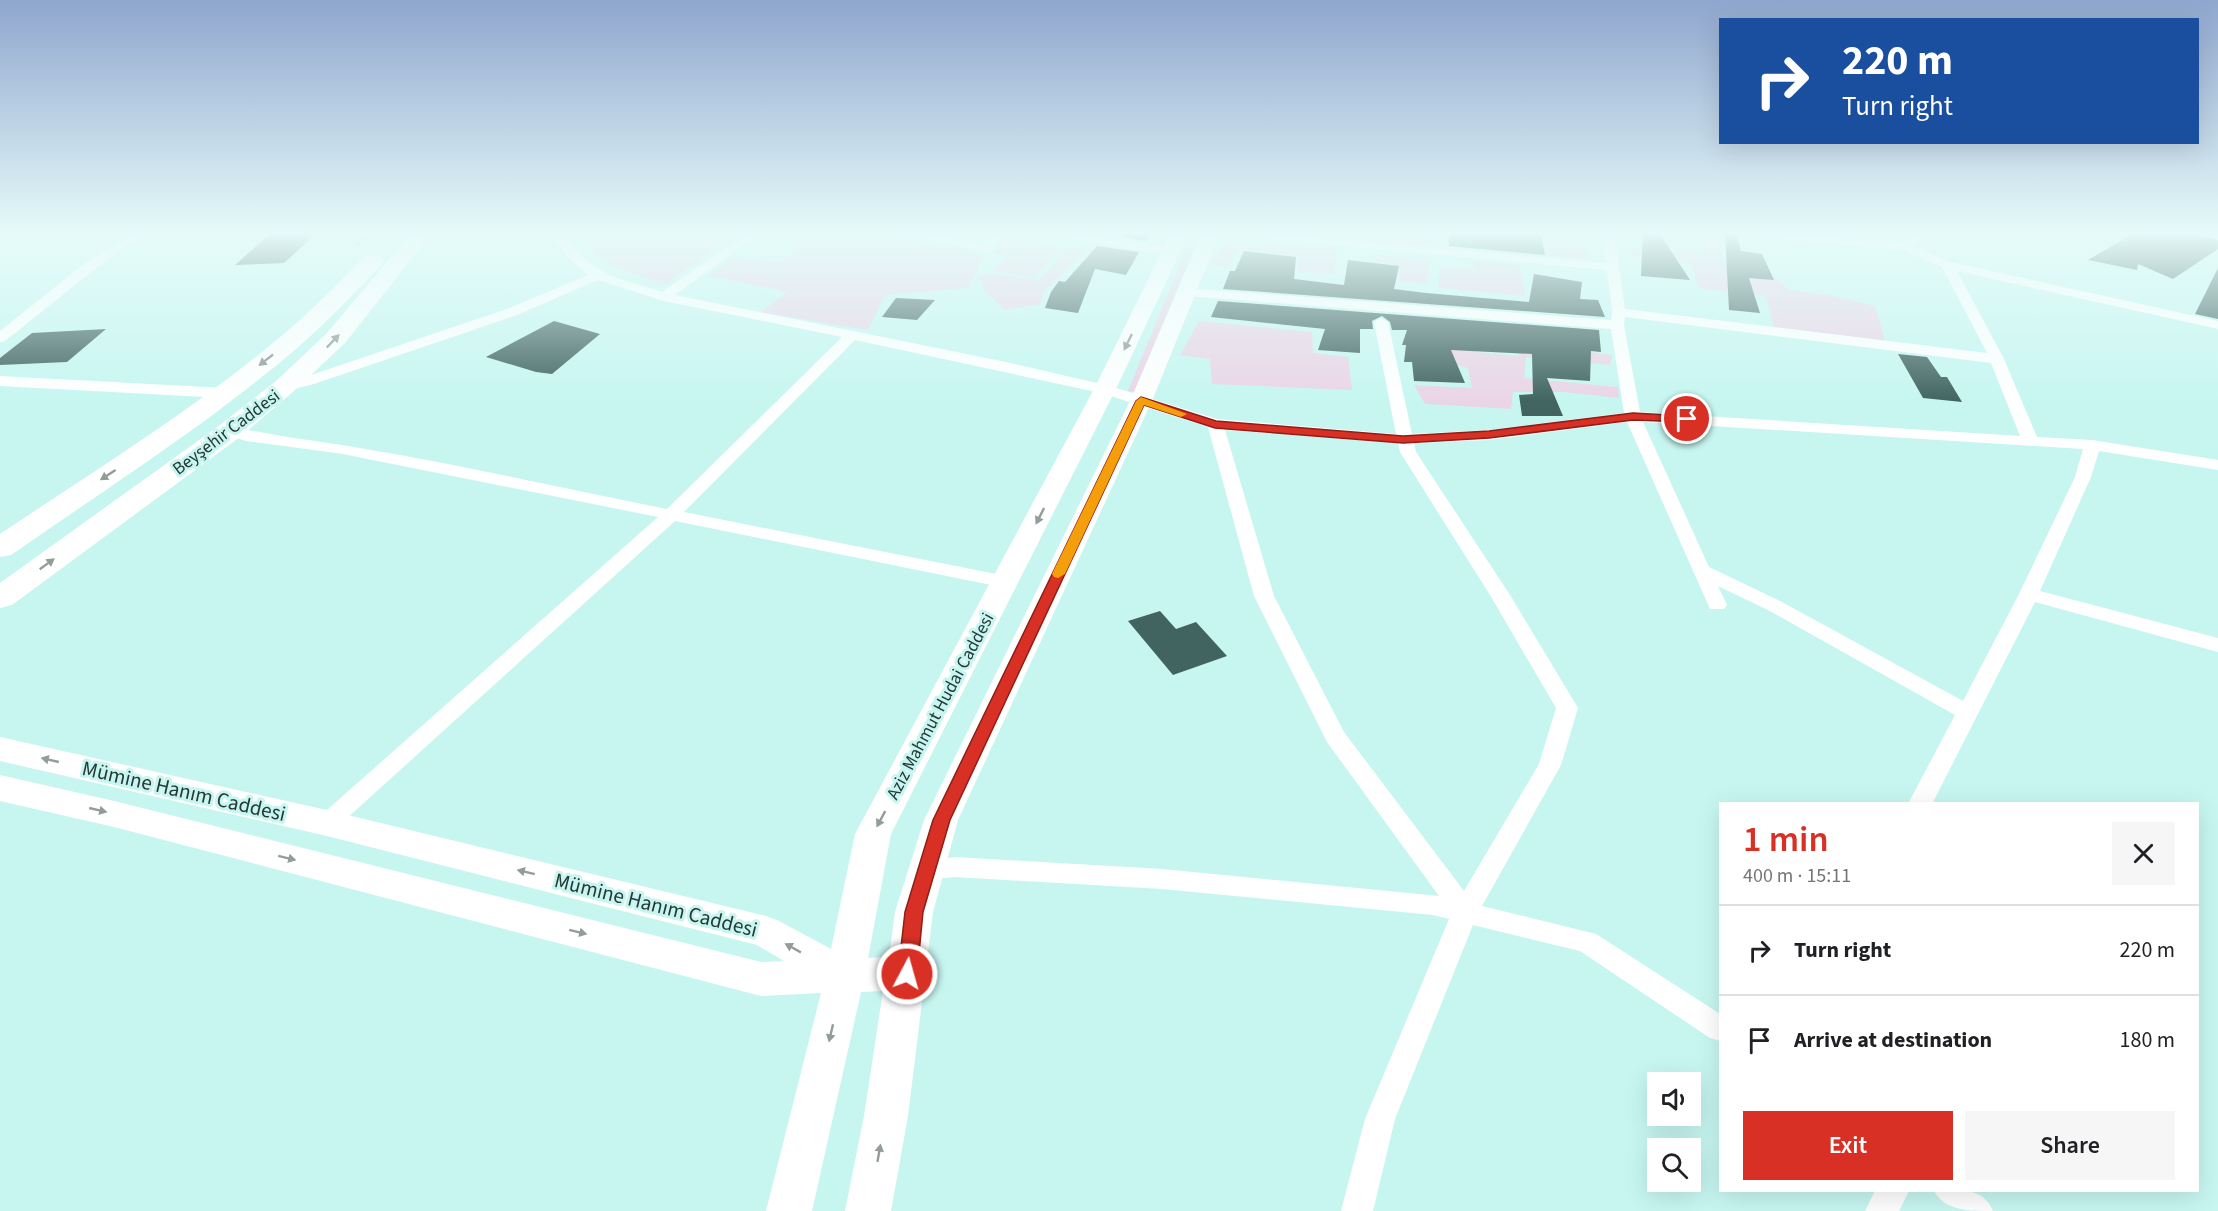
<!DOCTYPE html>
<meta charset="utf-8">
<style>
:root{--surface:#fff;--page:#f6f6f6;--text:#202124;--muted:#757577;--line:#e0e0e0;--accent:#d93025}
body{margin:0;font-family:"Source Sans 3",sans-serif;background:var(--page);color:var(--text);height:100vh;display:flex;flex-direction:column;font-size:22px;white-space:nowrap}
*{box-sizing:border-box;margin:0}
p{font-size:20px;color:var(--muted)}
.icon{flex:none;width:33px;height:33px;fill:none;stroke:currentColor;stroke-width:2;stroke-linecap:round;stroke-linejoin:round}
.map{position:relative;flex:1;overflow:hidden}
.details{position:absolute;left:1719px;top:802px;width:480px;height:390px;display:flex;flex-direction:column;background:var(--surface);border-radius:0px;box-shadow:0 6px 24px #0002}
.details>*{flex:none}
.guide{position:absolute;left:1719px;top:18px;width:480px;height:126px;border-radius:0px;box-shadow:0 6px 24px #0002;background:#1a4fa0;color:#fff;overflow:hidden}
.fabs{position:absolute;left:1647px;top:1072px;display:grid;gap:12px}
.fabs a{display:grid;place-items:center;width:54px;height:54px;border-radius:0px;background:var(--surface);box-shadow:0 6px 24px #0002;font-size:30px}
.pin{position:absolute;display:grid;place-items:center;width:51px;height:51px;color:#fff;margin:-26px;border:3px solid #fff;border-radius:50%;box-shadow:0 2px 6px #0007}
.me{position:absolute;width:66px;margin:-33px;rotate:6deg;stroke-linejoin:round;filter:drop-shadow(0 0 4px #0008)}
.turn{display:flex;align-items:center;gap:21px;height:126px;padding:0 24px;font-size:27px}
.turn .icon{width:78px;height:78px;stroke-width:2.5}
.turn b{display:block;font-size:42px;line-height:51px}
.round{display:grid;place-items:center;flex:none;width:63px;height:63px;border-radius:0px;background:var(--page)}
.overview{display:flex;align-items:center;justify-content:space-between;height:102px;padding:0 24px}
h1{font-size:36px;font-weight:600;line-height:45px;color:var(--accent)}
.cta{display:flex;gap:12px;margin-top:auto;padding:12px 24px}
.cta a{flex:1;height:69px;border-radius:0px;background:var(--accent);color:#fff;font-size:24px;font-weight:600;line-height:69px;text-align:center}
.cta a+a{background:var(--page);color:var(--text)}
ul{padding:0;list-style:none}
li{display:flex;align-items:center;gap:18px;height:90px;padding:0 24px;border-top:2px solid var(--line)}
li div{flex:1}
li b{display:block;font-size:22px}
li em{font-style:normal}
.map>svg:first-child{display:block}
.green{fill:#ead5e7}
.building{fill:#416461}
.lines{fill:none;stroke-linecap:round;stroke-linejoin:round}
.path{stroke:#96bcb8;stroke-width:3;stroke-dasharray:4.5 2;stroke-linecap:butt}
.street{fill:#fff;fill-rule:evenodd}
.secondary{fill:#fff;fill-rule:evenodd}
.highway{fill:#fff;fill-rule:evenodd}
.oneway{fill:#929c9b}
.route{fill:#d93025;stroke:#8d1f18;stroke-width:1.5}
.slow{fill:#f59e0b}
.labels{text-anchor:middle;stroke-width:6;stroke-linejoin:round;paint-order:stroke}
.street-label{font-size:18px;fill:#263937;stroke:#c7f6f1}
.near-street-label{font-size:21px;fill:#263937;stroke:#c7f6f1}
</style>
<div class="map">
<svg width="2218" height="1211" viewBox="0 0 2218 1211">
<rect width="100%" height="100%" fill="#c7f6f1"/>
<path class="green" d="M590,233H734L665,285L603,262L582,236Z
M783,233H879L985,255L968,288L885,295L868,330L761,312L787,292L709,276L731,258L781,262L807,244L775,238Z
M1193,233H1200L1135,392L1128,391Z
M1371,233H1422V237L1446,238L1442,248L1371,241Z
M1544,233L1571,236L1593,258L1550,256Z
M1700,238L1716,239L1726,264L1768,271L1789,290L1833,296L1875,306L1885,341L1774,327L1766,296L1699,288L1690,262L1632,256L1630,247L1702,253Z
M1007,239L1063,247L1034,277L993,271L1009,256L993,252Z
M1239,242L1338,249L1334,274L1298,271L1299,256L1238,249L1228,267L1211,265L1222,246Z
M1069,247L1085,251L1044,292L1040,304L1005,310L985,291L979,277L989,274L1039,280Z
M1375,254L1429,262L1428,284L1400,281L1401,266L1376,261Z
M1471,261L1520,265L1525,296L1439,288V267L1475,269Z
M1199,321L1312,332L1313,353L1348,357L1352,390L1212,384L1210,359L1180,355Z
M1449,336L1473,337L1477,352L1518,356L1523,343L1612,355L1610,365L1526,357L1524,378L1618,387L1619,398L1564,392H1513L1511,409L1425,404L1414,385L1472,388L1468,368L1453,364Z"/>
<path class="building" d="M271,233H317L284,263L235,265Z
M1126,233H1150L1146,241L1122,237Z
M1449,233L1541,234L1545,255L1449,246Z
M1643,233L1660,234L1690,280L1641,276Z
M1725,233H1736L1741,251L1762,254L1774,280L1749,278L1760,313L1729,310Z
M2134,233H2189L2218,240V249L2173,279L2138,264L2137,270L2088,260Z
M1097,246L1139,252L1126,275L1095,269L1078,313L1045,308L1051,292L1059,281L1065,282Z
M1244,251L1296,257L1294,279L1344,285L1348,260L1399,266L1394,289L1426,293L1529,302L1534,274L1582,282L1580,299L1598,300L1605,317L1223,289L1230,271H1235Z
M2218,268V319L2195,314Z
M896,298L935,300L917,320L882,317Z
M1218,301L1599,330L1601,352L1591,351L1590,381L1547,378L1563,416H1522L1519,395L1533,394L1532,354L1451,350L1465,383L1414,381L1412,362H1404L1406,345H1402L1407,330H1392L1390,322L1382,316L1372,321L1373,329H1360V353L1318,350L1325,329L1211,317Z
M554,321L600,334L552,374L536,372L486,357Z
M106,329L67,362L0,365V358L32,333Z
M1898,354L1927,357L1941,377H1947L1962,402L1923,398Z
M1160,611L1176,629L1196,622L1227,656L1173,675L1128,621Z"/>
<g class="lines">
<path class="path" d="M357,246L368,233"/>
<path class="street" d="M131,233H144L94,270L5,341L0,342V331L84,264Z
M551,233H563C593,276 615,277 662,292L747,233H760L675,295L1006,362L1110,386L1217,419L1396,434L1374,322L1381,318L1388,322L1412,434L1489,430L1624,413L1611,329L1186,296L1179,292L1186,288L1611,320L1612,312L1607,270L1240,237L1234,233H1275L1606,263L1602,233H1614L1625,309L1987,353L1942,267L1902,250L1748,237L1742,233H1786L1902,242L1920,233H1934L1914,246L1951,262L2218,321V329L1957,271L2004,359L2037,437L2092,440L2218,460V470L2099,451L2091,477L2040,591L2218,638V652L2035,602L1932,804H1908L1955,715L1768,610L1718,586L1727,605L1724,609H1710L1627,422L1489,440L1414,443L1416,452L1510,595L1578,708L1561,765L1482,906L1596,934L1720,1014V1041L1710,1038L1580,951L1473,925L1395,1119L1373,1211H1341L1365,1119L1449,919L1433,915L1162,889L955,877L926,880L917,877L914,870L917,863L955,857L1162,869L1439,896L1327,742L1254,596L1208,427L1101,393L855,340L684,512L1006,576L1013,578L1016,582L1013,586L1006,588L675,521L335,829L327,832L319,829L315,823L319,817L658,517L343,454L246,441L224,434L222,431L224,428C232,426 275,435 287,437C415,454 541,484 667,509L842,337L664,301L598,280L517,315L314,384L285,391L277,386L280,383L305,377L507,309L588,275L567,257ZM1625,317L1991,363L2020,436L1640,412L1624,325ZM1643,422L1664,423L2083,449L2075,477L2019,594L1963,701L1782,602L1709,567ZM1225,430L1398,443L1400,452L1490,595L1556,708L1539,764L1464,891L1344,732L1274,596Z
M900,233H923L985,244L992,233H1004L992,251L988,252L906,237Z
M1049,233H1076L1172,247L1178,251L1172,255L1055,237Z
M0,376L224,388L232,393L224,398L0,386Z
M1875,1191H1909L1899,1211H1865Z
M1934,1191C1959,1191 1982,1185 1993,1211C1969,1211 1945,1211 1934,1191Z"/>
<path class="secondary" d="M1171,233H1189L1116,389L891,834L868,958L889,957L895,912L924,820L1130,401L1202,233H1220L1152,401L958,820L933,912L908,1116L891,1211H845L864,1116L883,991L861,992L812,1211H766L821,993L761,996L114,827L0,801V775L114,801L761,962L784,961L757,945L327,836L0,761V737L327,810L766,916L779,921L831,949L855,834L1094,389Z"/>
<path class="highway" d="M411,233H432L345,343L294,391L240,437L12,605L0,608V583L220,425L276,381L327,333Z
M373,255L381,256L384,261L381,266C353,294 326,323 296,349C207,425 107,488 11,555L0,557V534C94,471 192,411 279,338C310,312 338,284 365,256Z"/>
</g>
<defs><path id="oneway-solid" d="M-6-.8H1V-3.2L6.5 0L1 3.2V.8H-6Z" transform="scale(1.5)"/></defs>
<g class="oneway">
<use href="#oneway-solid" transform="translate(333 341) rotate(-46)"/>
<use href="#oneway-solid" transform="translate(1128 342) rotate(116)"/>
<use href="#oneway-solid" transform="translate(266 360) rotate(142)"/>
<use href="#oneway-solid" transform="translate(108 475) rotate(147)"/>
<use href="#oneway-solid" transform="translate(1040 516) rotate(117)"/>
<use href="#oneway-solid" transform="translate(47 564) rotate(-36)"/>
<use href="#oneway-solid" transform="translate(50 760) rotate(-167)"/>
<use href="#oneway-solid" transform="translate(98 810) rotate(13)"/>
<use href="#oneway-solid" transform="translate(881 819) rotate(118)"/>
<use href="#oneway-solid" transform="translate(287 858) rotate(14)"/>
<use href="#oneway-solid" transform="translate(526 872) rotate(-166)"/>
<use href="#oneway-solid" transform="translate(578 932) rotate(14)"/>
<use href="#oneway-solid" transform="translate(793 948) rotate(-151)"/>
<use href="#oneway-solid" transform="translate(831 1033) rotate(103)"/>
<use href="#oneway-solid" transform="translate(879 1153) rotate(-80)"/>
</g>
<linearGradient id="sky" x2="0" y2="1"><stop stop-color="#8fa6ce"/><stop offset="0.58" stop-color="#e6fbf9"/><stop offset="1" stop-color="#e6fbf9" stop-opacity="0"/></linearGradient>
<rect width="2218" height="402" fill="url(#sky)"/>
<path class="route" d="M1141,397L1216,421L1403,436L1489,431L1633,413L1687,416L1692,419L1687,422L1633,420L1489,438L1403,443L1215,428L1144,405L950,820L923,912L917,974L914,979L907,982L901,979L898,974L905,912L933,820L1136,401Z"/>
<path class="slow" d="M1141,397L1187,414L1181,417L1144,405L1065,574L1058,578L1054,577L1052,574L1136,401Z"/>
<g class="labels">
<g class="street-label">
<text transform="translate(226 432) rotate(-37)" y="6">Beyşehir Caddesi</text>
<text transform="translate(940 706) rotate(-62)" y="6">Aziz Mahmut Hudai Caddesi</text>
</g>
<g class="near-street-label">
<text transform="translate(184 791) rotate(13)" y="7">Mümine Hanım Caddesi</text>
<text transform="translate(656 905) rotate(14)" y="7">Mümine Hanım Caddesi</text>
</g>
</g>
</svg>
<div class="fabs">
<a><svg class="icon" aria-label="sound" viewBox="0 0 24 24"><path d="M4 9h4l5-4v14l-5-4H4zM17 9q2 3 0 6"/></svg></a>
<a><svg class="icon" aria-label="search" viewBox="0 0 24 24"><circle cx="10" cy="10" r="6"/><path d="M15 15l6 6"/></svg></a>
</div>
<div class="pin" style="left:1687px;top:419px;background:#d93025"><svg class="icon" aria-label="arrive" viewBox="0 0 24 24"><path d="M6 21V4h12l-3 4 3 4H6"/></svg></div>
<svg class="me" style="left:907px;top:974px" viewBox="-20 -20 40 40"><circle r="17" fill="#d93025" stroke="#fff" stroke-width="3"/><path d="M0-11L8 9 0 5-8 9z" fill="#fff"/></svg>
<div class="guide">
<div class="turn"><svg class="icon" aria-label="right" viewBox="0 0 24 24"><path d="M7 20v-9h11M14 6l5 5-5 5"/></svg><div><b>220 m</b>Turn right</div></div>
</div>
<section class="details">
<div class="overview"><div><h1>1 min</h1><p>400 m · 15:11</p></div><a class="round"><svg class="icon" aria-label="close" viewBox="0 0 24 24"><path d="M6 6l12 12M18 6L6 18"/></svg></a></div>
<ul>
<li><svg class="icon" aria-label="right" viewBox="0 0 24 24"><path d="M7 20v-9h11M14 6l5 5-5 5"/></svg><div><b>Turn right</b></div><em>220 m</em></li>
<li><svg class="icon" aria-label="arrive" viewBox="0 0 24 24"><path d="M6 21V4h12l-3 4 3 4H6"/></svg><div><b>Arrive at destination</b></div><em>180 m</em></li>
</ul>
<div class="cta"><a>Exit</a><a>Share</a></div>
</section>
</div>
